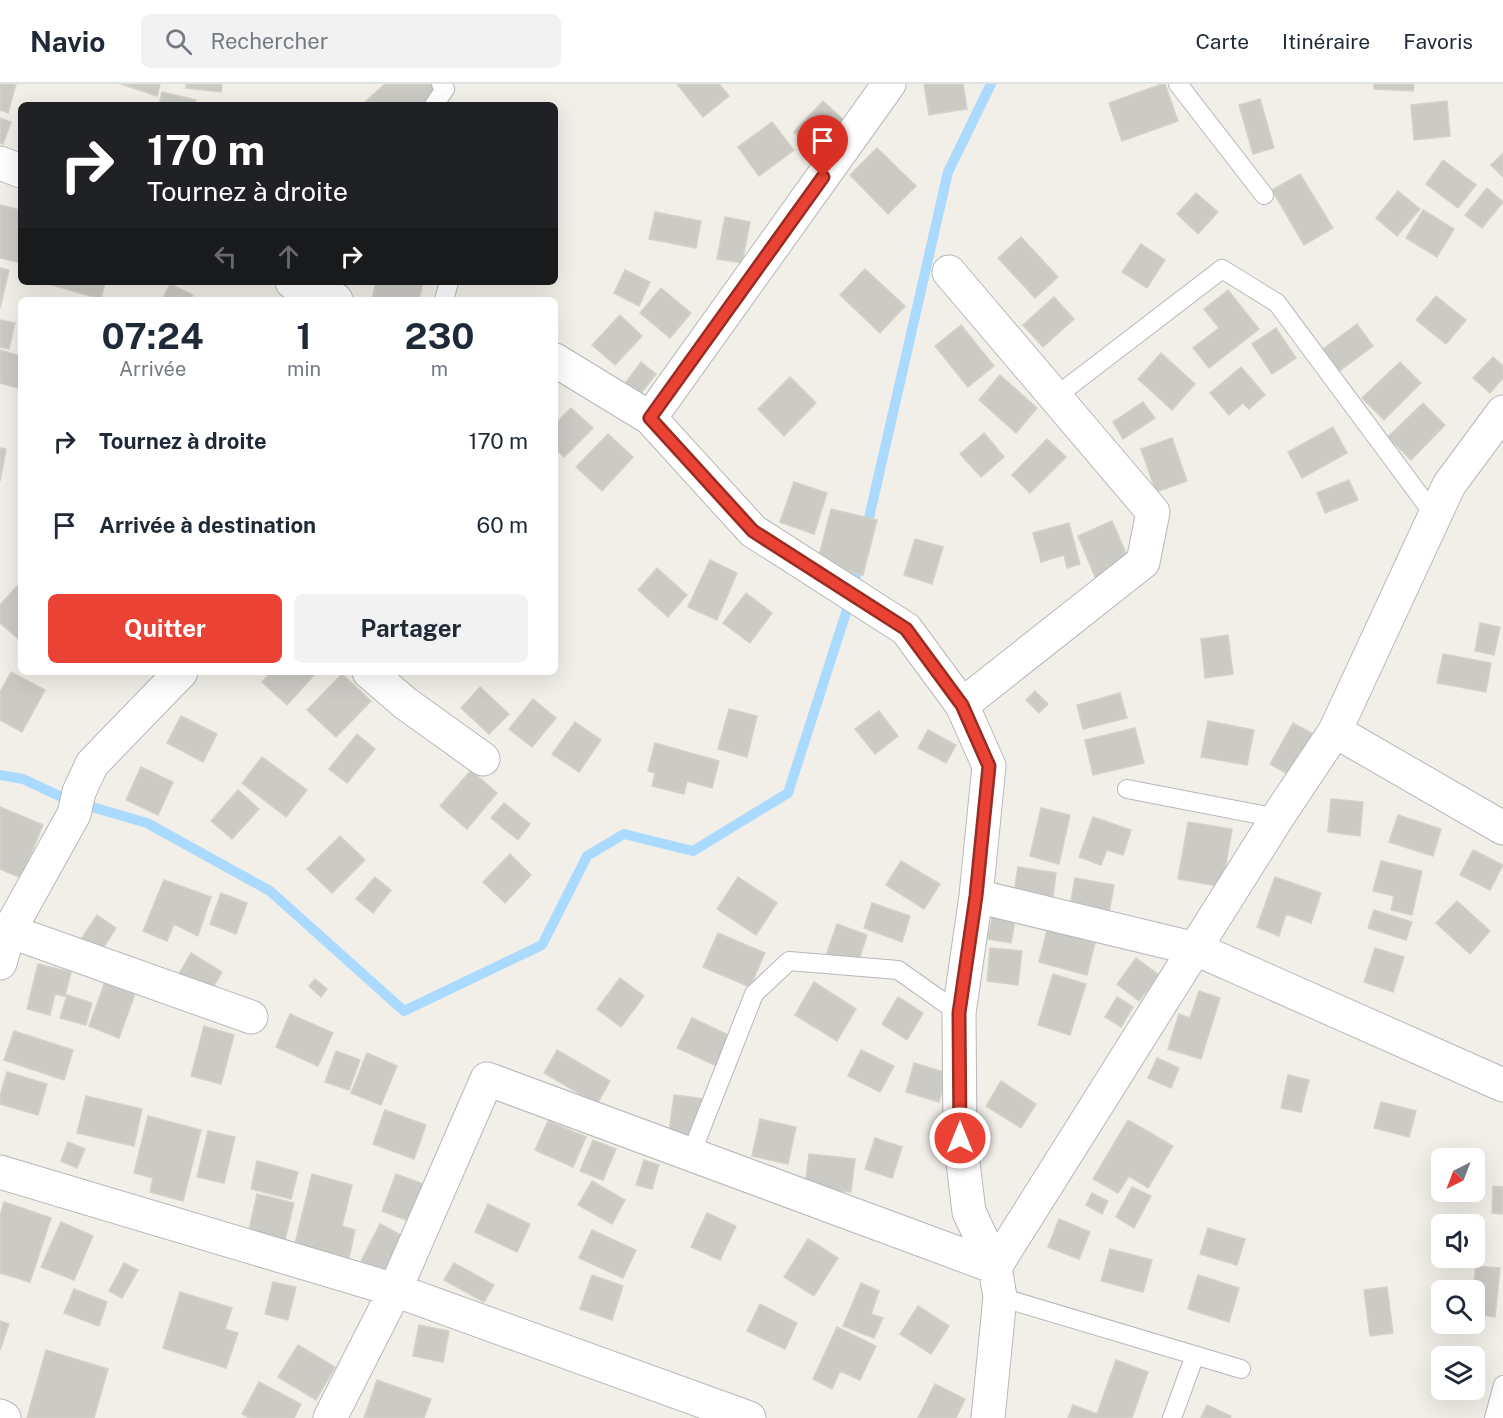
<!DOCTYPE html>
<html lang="fr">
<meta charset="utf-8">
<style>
:root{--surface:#fff;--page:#f2f2f3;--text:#1f2937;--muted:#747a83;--line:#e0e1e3;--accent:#ea4335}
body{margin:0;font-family:"Public Sans",sans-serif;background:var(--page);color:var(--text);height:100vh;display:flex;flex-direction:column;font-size:22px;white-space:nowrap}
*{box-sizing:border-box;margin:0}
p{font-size:20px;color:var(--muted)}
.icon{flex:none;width:33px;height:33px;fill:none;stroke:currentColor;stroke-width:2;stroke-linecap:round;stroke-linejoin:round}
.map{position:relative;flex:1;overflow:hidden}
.details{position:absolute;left:18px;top:213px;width:540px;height:378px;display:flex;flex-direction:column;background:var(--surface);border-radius:9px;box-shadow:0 6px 24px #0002}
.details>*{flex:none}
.guide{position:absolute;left:18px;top:18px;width:540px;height:183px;border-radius:9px;box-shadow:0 6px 24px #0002;background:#202124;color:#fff;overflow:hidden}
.needle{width:39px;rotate:222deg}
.tools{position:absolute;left:1431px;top:1064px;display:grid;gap:12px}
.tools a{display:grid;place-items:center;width:54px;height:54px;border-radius:9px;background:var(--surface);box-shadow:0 6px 24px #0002;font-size:30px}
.pin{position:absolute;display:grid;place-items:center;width:51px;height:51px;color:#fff;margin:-62px -26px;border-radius:50% 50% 50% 0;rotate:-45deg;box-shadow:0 0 6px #0007}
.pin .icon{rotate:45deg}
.me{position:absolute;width:66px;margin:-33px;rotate:0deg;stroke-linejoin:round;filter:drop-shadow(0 0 4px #0008)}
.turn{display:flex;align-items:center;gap:21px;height:126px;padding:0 30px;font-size:27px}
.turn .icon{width:78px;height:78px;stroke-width:2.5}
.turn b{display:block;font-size:42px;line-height:51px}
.lanes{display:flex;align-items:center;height:57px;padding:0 30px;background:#0003;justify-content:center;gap:30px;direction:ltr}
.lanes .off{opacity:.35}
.eta{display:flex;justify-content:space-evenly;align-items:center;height:102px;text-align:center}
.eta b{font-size:36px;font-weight:700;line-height:42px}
.button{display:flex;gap:12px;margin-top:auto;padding:12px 30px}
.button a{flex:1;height:69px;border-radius:9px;background:var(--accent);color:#fff;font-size:24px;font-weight:700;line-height:69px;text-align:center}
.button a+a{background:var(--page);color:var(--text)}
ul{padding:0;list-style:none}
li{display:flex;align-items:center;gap:18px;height:84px;padding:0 30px}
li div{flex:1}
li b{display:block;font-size:22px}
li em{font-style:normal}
header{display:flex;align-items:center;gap:36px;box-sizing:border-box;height:84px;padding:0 30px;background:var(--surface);border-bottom:2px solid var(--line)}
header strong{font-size:28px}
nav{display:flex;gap:33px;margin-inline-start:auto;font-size:21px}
.search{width:420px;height:54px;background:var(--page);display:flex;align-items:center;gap:15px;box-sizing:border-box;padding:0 21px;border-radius:9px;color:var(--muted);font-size:22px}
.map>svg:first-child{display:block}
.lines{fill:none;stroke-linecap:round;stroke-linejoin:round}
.stream{stroke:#aadaff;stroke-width:10}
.building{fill:#cccac5;stroke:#d6d1c6;stroke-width:1.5}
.lane-casing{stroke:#b5b8bc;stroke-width:20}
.street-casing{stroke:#b5b8bc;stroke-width:35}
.lane{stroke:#fff;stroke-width:18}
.street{stroke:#fff;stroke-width:33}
.route-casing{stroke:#982c22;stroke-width:15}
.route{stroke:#ea4335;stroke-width:10}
</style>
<header>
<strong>Navio</strong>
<div class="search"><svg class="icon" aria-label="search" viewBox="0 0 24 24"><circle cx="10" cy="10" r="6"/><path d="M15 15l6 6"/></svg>Rechercher</div>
<nav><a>Carte</a><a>Itinéraire</a><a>Favoris</a></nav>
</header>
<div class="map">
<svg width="1503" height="1334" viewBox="0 0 1503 1334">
<rect width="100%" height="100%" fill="#f1efe8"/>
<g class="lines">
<path class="stream" d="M866,447L948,88L991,0
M0,691L23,695L68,716L147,739L270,807L404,927L542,861L587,772L624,750L693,767L788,709L852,510L859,477"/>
</g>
<path class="building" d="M0,0H16L8,29L0,26Z
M121,0H160L157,12Z
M186,0H222L221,8L186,4Z
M385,0H431L440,11L429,21H368L365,18Z
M677,0H719L729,12L703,33Z
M924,0H963L967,25L929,31Z
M1162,0H1165L1178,37L1122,57L1109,19Z
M1374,0H1414L1413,7L1374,5Z
M162,8L196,16L195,21H159Z
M1260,15L1274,64L1253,70L1239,21Z
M823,17L847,39L817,70L794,48Z
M1447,17L1450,52L1414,56L1411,21Z
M0,34L11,38L3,60L0,59Z
M772,38L794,66L759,92L738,63Z
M877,64L916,102L888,130L850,91Z
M1503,69V93L1491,81Z
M1443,76L1476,101L1458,124L1426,100Z
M1300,90L1333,144L1304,161L1272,106Z
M1487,104L1503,118L1482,144L1465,131Z
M1398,107L1420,125L1397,152L1376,134Z
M1196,109L1218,128L1198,150L1177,130Z
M0,121L21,126V179L0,174Z
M1423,126L1454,145L1437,173L1406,154Z
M655,128L701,137L696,164L649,155Z
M725,133L750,138L742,179L717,175Z
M1021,153L1058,193L1035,214L998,174Z
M1141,160L1165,176L1147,204L1122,188Z
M0,184L9,186L0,224Z
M865,185L905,222L880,249L840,211Z
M625,186L650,198L639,222L614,209Z
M42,198H105L101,215Z
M376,198H423L419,216H376L372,215Z
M170,200L193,211L190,216H162Z
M661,204L691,229L670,254L640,229Z
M1228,206L1259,245L1209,284L1193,264L1219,244L1204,225Z
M1436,212L1466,236L1446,260L1416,236Z
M1054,213L1074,235L1043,263L1023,241Z
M620,231L642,252L615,281L592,261Z
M0,236L15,239L9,265L0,263Z
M1357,240L1373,262L1338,288L1322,266Z
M961,241L994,282L968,303L935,262Z
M1276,244L1296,274L1272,290L1252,260Z
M0,266L21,272V305L0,299Z
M1161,269L1195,300L1172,326L1138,295Z
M1493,273L1503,282V294L1490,309L1473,294Z
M641,278L656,290L638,313L623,302Z
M1400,278L1421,299L1384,336L1362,314Z
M1241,283L1265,311L1249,325L1243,319L1229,331L1210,309Z
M1000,291L1037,324L1016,349L979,316Z
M790,293L816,319L784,352L758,325Z
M1143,318L1155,334L1123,355L1113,338Z
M1423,319L1445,341L1411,376L1388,353Z
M571,324L593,344L564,373L555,365V340Z
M1333,343L1347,369L1302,394L1288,368Z
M984,349L1004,373L981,393L960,370Z
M608,350L633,373L602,407L576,383Z
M1172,354L1187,397L1156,408L1141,365Z
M1047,355L1066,373L1030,409L1012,391Z
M0,364L6,365L0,397Z
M1349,396L1358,416L1325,429L1317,409Z
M794,398L827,409L814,450L780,438Z
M831,425L877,436L863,491L817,480Z
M1112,437L1133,485L1098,500L1078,452Z
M1069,439L1080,480L1067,484L1064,471L1041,478L1033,449Z
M915,455L943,463L932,500L904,491Z
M710,476L737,489L717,536L688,523Z
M657,484L687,511L668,533L638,506Z
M17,502L21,505V557L0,539V521Z
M746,509L772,529L750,559L723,539Z
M1480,539L1500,543L1494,571L1475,567Z
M1228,551L1233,590L1205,594L1201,555Z
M1443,570L1491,579L1486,608L1437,599Z
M11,588L45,606L22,648L0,636V608Z
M271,588H317L287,621L262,598Z
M342,590L371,617L336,653L307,626Z
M480,603L509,630L489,650L461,624Z
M1035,607L1048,620L1039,629L1026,616Z
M1120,609L1127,634L1083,645L1077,621Z
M533,615L556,634L532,663L509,645Z
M729,625L757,632L747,673L718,665Z
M879,627L898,652L875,670L855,645Z
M181,632L217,650L203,678L167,659Z
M1208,637L1254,646L1247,681L1201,673Z
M575,638L601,656L579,688L552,670Z
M1293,639L1324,656L1301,698L1270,680Z
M1135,644L1144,679L1093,691L1085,656Z
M928,646L956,661L946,679L918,664Z
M357,650L375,665L347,699L329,685Z
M655,659L719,677L712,704L687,697L684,710L652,702L655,689L648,687Z
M262,673L307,706L286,733L242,699Z
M141,683L173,698L158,731L126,716Z
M471,686L497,709L467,745L440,722Z
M238,706L259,725L232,755L211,737Z
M1331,715L1363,718L1360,752L1328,748Z
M504,719L530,740L518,756L491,734Z
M0,723L43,741L21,794L0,785Z
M1041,724L1070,731L1059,780L1030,772Z
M1398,731L1441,745L1433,772L1389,758Z
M1093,733L1131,746L1123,771L1107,766L1101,781L1079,773Z
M1188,738L1232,745L1222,803L1178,795Z
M340,752L365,776L332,809L307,785Z
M1473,766L1503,781L1490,806L1460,791Z
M510,770L531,791L505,819L483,798Z
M901,777L940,800L924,825L886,801Z
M1381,777L1422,787L1412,831L1391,826L1394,812L1373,807Z
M1018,783L1056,789L1053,814L1014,808Z
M375,793L391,806L373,829L356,815Z
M738,793L777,819L756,851L717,825Z
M1275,793L1321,809L1311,839L1286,830L1279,852L1257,843Z
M1075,794L1114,801L1109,829L1070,822Z
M164,796L211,813L198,852L174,840L167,857L143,847Z
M221,809L247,819L236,850L210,840Z
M1457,817L1490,847L1470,870L1436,839Z
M872,819L910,832L902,858L864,844Z
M1374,826L1412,838L1406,856L1368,844Z
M993,828L1016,832L1011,859L988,855Z
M97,831L116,844L98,872L78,860Z
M837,840L867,851L854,891L823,880Z
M1047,846L1095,859L1087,891L1039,878Z
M718,849L765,869L750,903L703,883Z
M990,864L1022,867L1018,901L987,897Z
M1375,864L1404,873L1393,908L1364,898Z
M191,869L222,888L203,921L172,902Z
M1136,874L1159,891L1139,917L1117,900Z
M38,880L71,888L65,912L55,910L50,931L27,925Z
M1053,890L1086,900L1070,951L1038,941Z
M620,894L644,912L621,943L597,925Z
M315,895L327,905L321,913L309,902Z
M105,898L135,910L119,954L89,942Z
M814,898L856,925L837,957L795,931Z
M1199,907L1220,914L1201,975L1168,965L1179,930L1190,934Z
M67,911L92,919L86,941L60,934Z
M898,913L923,929L907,956L882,940Z
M1117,913L1133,923L1121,943L1105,933Z
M290,930L333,949L318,982L276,963Z
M692,934L735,954L721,984L677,964Z
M204,942L234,951L221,1000L191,992Z
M14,947L73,966L64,996L4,976Z
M557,966L610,997L597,1020L544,989Z
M861,966L894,982L880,1008L848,992Z
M336,967L360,976L349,1006L325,998Z
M367,969L397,982L381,1021L351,1009Z
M1157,974L1179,984L1171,1004L1148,994Z
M914,979L947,989L939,1018L906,1008Z
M7,988L47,1000L38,1031L0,1020V1012Z
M1288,991L1309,996L1301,1028L1281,1024Z
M1001,997L1036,1020L1021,1044L986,1022Z
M674,1011L705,1015L699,1059L668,1056Z
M86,1012L142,1025L134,1062L77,1049Z
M1381,1018L1416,1027L1409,1053L1374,1044Z
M385,1026L426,1041L414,1075L373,1060Z
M148,1032L201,1046L183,1117L150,1108L153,1094L134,1089Z
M760,1035L796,1043L788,1080L752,1072Z
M1128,1036L1173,1062L1148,1104L1129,1092L1118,1109L1093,1095Z
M548,1037L586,1053L573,1083L535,1066Z
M208,1047L235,1053L224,1099L197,1093Z
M875,1054L902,1063L892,1094L865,1085Z
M593,1056L616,1065L603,1096L580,1087Z
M68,1058L85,1065L77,1084L61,1077Z
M809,1070L855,1075L851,1108L805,1103Z
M644,1076L659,1081L652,1105L636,1101Z
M257,1077L298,1088L291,1115L251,1105Z
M312,1090L352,1101L342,1142L355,1146L349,1174L295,1160Z
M396,1090L423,1100L409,1137L382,1127Z
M592,1097L625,1116L612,1140L578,1121Z
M1493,1102L1503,1103V1130L1492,1129Z
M1132,1103L1151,1112L1134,1144L1116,1133Z
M1092,1109L1108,1117L1102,1130L1086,1121Z
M257,1110L294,1119L283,1164L247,1155Z
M4,1118L51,1134L30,1198L0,1189V1132Z
M488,1120L530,1140L517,1168L475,1148Z
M707,1129L736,1142L720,1176L691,1163Z
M1059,1135L1090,1148L1079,1175L1048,1163Z
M61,1138L93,1152L74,1196L41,1183Z
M380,1140L405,1153L386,1190L361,1177Z
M1208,1144L1245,1155L1237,1181L1200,1170Z
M592,1146L636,1166L623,1194L579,1174Z
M808,1155L838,1174L814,1212L784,1193Z
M1110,1165L1152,1176L1143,1208L1101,1197Z
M124,1179L138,1186L122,1214L109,1207Z
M454,1179L494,1201L484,1218L444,1196Z
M1476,1182L1500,1184L1495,1233L1474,1230L1473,1206Z
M592,1191L623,1202L612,1236L580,1225Z
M1198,1191L1239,1204L1229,1238L1188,1225Z
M273,1198L296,1203L288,1236L265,1230Z
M861,1199L879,1207L871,1230L883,1234L874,1254L843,1242Z
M1387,1203L1393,1249L1370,1252L1364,1206Z
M74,1205L107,1218L99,1242L64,1229Z
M180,1208L232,1224L225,1245L238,1249L226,1284L163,1264Z
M760,1220L797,1239L785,1265L747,1247Z
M918,1222L949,1242L931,1270L900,1250Z
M0,1237L9,1240L0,1266Z
M419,1241L449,1247L443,1278L413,1272Z
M837,1243L876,1262L860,1296L840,1287L832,1305L813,1295Z
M298,1261L335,1283L316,1316L278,1293Z
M46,1266L108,1285L94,1334H27Z
M1116,1276L1148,1288L1132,1334H1068L1073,1321L1097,1330Z
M377,1296L431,1315L424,1334H364Z
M259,1298L301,1320L294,1334H250L242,1330Z
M935,1300L965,1315L956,1334H918Z
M1207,1321L1231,1332L1230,1334H1201Z"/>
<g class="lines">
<defs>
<path id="lane" d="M1178,0L1264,111
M434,21L445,5L441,0
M444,216L449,198
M1055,313L1222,185L1277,219L1435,432
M1127,705L1277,734
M691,1070L754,910L789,877L898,886L959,929
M1000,1213L1241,1285
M1172,1334L1195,1271
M1494,1334L1503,1301"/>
<path id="street" d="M0,79L21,87
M949,188L1153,428L1143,478L962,621
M292,198L336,216
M555,276L650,334L753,447L906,545L962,621L989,682L976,812L959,929L960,1054L969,1128L995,1183L1000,1213L988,1334
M650,334L889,0
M369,588L405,619L483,675
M1335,647L1503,744
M976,812L1196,865L1503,1001
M9,847L251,933
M0,879L9,847L74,730L79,708L92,680L181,588
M0,1088L395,1206L749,1334
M995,1183L1277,734L1335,647L1449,401L1503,328
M0,1332L4,1334
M330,1334L395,1206L487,995L995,1183"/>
</defs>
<use href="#lane" class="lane-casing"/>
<use href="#street" class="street-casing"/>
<use href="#lane" class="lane"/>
<use href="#street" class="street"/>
</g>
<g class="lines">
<defs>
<path id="route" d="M823,93L650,334L753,447L906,545L962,621L989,682L976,812L959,929L960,1054"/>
</defs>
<use href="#route" class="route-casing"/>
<use href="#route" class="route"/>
</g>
</svg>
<div class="tools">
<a><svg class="needle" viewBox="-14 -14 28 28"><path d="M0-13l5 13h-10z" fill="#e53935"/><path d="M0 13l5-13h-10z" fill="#747a83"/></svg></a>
<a><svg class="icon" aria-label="sound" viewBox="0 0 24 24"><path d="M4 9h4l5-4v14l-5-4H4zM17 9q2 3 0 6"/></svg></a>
<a><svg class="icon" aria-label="search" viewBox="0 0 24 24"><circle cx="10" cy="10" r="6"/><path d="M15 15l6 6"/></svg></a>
<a><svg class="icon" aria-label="layers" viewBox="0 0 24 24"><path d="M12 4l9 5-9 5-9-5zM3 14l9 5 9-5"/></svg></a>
</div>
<div class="pin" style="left:823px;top:93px;background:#d93025"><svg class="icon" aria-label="arrive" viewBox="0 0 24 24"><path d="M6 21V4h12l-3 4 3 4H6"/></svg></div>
<svg class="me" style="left:960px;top:1054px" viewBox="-20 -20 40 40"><circle r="17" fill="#ea4335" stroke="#fff" stroke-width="3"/><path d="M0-11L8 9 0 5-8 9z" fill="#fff"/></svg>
<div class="guide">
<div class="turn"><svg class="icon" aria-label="right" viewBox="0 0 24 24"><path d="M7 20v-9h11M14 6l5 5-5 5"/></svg><div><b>170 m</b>Tournez à droite</div></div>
<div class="lanes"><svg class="icon off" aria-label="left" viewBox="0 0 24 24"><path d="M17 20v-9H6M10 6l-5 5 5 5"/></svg><svg class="icon off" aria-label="ahead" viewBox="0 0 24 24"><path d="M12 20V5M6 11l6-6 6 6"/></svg><svg class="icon" aria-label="right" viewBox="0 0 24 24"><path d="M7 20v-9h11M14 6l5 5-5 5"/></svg></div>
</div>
<section class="details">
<div class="eta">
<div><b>07:24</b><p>Arrivée</p></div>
<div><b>1</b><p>min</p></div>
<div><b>230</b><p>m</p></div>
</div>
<ul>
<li><svg class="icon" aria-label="right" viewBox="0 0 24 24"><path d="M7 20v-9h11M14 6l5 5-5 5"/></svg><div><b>Tournez à droite</b></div><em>170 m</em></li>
<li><svg class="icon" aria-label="arrive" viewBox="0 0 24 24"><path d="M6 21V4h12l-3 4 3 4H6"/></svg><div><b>Arrivée à destination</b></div><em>60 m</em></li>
</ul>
<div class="button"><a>Quitter</a><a>Partager</a></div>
</section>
</div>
